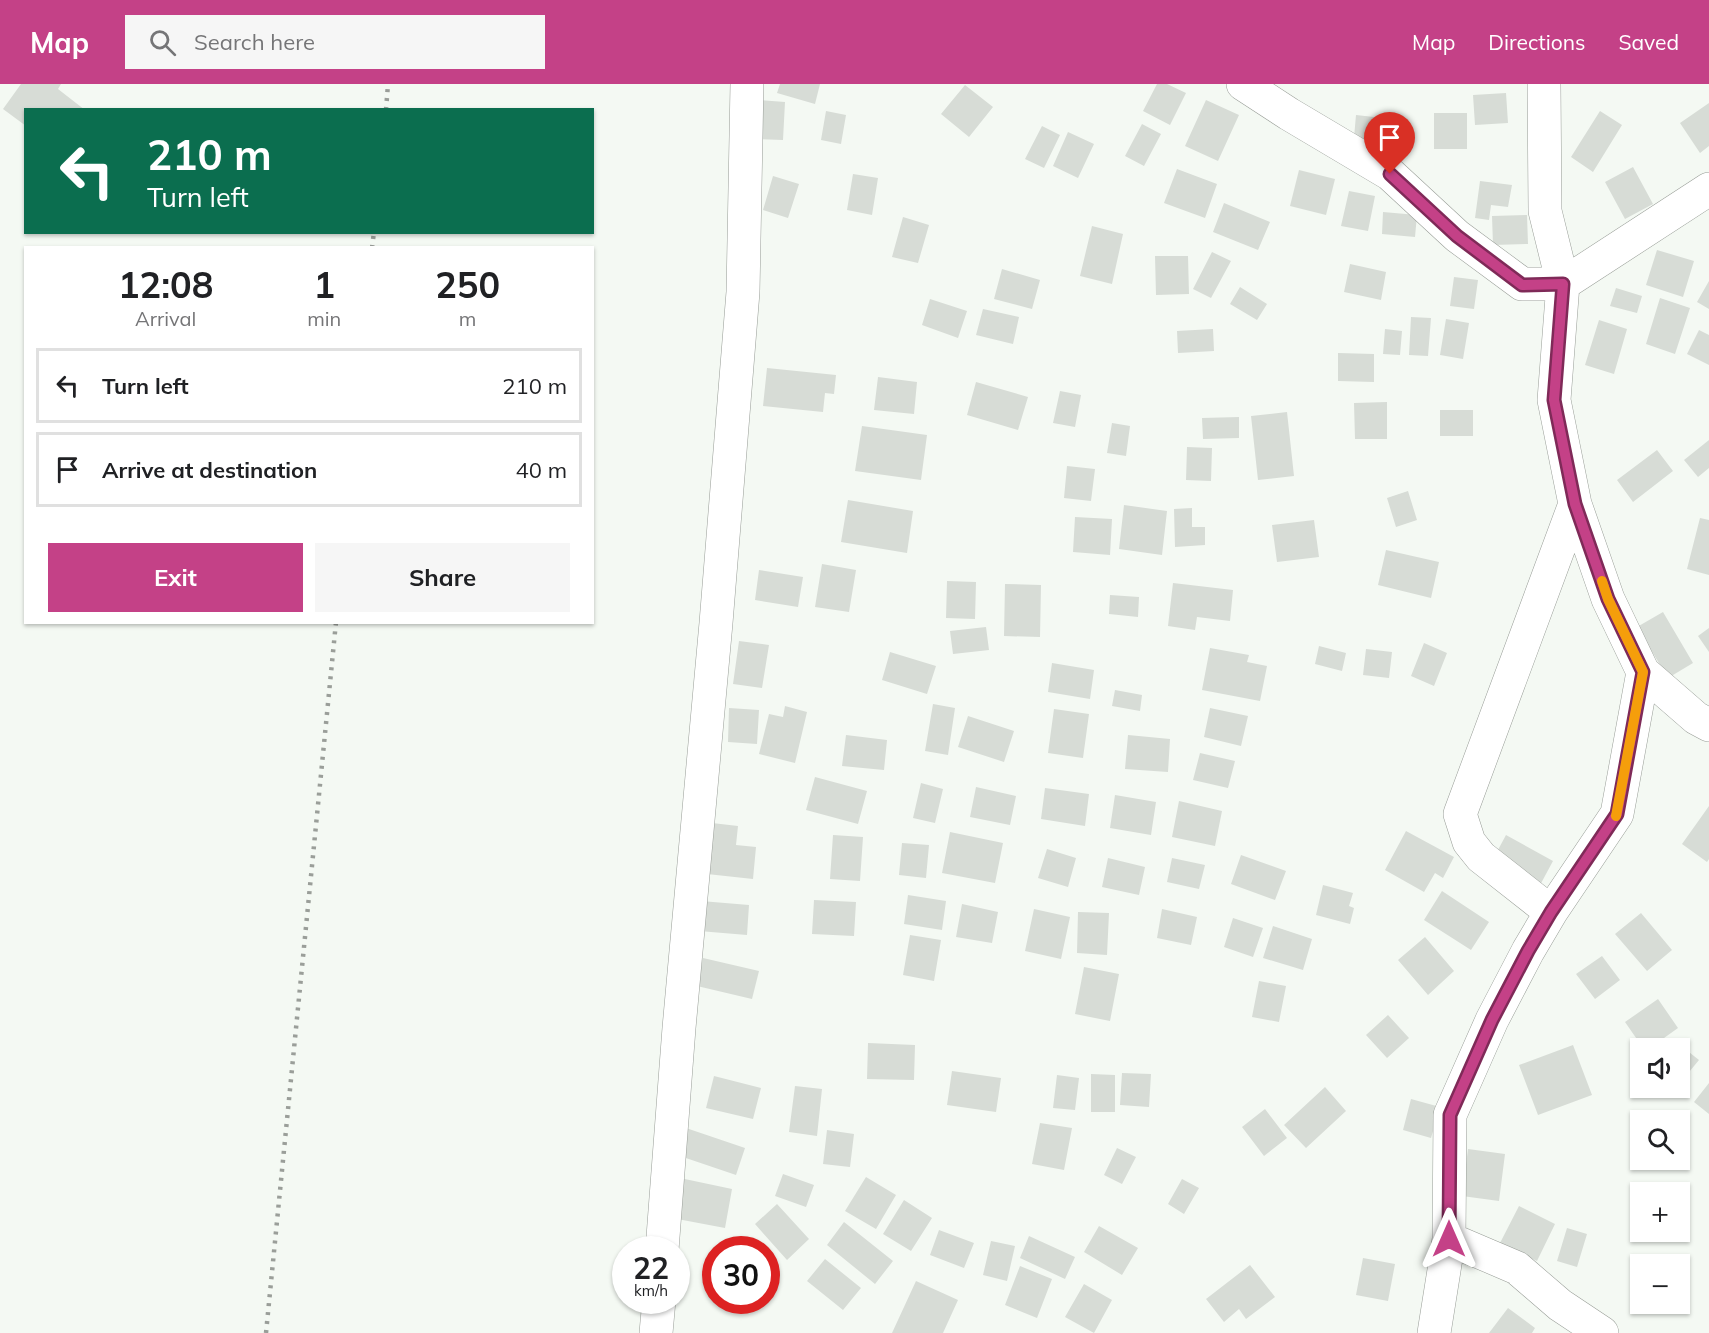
<!DOCTYPE html>
<meta charset="utf-8">
<style>
:root{--surface:#fff;--page:#f6f6f6;--text:#202124;--muted:#757577;--line:#e0e0e0;--accent:#c44187}
body{margin:0;font-family:Mulish,sans-serif;background:var(--page);color:var(--text);height:100vh;display:flex;flex-direction:column;font-size:22px;white-space:nowrap}
*{box-sizing:border-box;margin:0}
p{font-size:20px;color:var(--muted)}
.icon{flex:none;width:33px;height:33px;fill:none;stroke:currentColor;stroke-width:2;stroke-linecap:round;stroke-linejoin:round}
.map{position:relative;flex:1;overflow:hidden}
.sheet{position:absolute;left:24px;top:162px;width:570px;height:378px;display:flex;flex-direction:column;background:var(--surface);border-radius:0px;box-shadow:0 2px 4px #0004}
.sheet>*{flex:none}
.hud{position:absolute;left:24px;top:24px;width:570px;height:126px;border-radius:0px;box-shadow:0 2px 4px #0004;background:#0b6e4f;color:#fff;overflow:hidden}
.buttons{position:absolute;left:1630px;top:954px;display:grid;gap:12px}
.buttons a{display:grid;place-items:center;width:60px;height:60px;border-radius:0px;background:var(--surface);box-shadow:0 2px 4px #0004;font-size:30px}
.speed{position:absolute;left:612px;top:1152px;display:flex;gap:12px;font-size:30px;font-weight:700;text-align:center}
.speed>*{display:grid;place-content:center;width:78px;height:78px;border-radius:50%;background:var(--surface);box-shadow:0 2px 4px #0004;line-height:1}
.speed small{font-size:15px;font-weight:400}
.speed .limit{border:9px solid #d22;background:#fff;color:#111}
.pin{position:absolute;display:grid;place-items:center;width:51px;height:51px;color:#fff;margin:-62px -26px;border-radius:50% 50% 50% 0;rotate:-45deg;box-shadow:0 0 6px #0007}
.pin .icon{rotate:45deg}
.me{position:absolute;width:66px;margin:-33px;rotate:0deg;stroke-linejoin:round;filter:drop-shadow(0 0 4px #0008)}
.turn{display:flex;align-items:center;gap:21px;height:126px;padding:0 24px;font-size:27px}
.turn .icon{width:78px;height:78px;stroke-width:2.5}
.turn b{display:block;font-size:42px;line-height:51px}
.eta{display:flex;justify-content:space-evenly;align-items:center;height:102px;text-align:center}
.eta b{font-size:36px;font-weight:700;line-height:42px}
.cta{display:flex;gap:12px;margin-top:auto;padding:12px 24px}
.cta a{flex:1;height:69px;border-radius:0px;background:var(--accent);color:#fff;font-size:24px;font-weight:700;line-height:69px;text-align:center}
.cta a+a{background:var(--page);color:var(--text)}
ul{padding:0;list-style:none}
li{display:flex;align-items:center;gap:18px;height:75px;margin:0 12px 9px;padding:0 12px;border:3px solid var(--line);border-radius:0px}
li div{flex:1}
li b{display:block;font-size:22px}
li em{font-style:normal}
header{display:flex;align-items:center;gap:36px;box-sizing:border-box;height:84px;padding:0 30px;background:var(--accent);color:#fff}
header strong{font-size:28px}
nav{display:flex;gap:33px;margin-inline-start:auto;font-size:21px}
.search{width:420px;height:54px;background:var(--page);display:flex;align-items:center;gap:15px;box-sizing:border-box;padding:0 21px;border-radius:0px;color:var(--muted);font-size:22px}
.map>svg:first-child{display:block}
.building{fill:#d7dcd6}
.lines{fill:none;stroke-linecap:round;stroke-linejoin:round}
.street-casing{stroke:#989d97;stroke-width:34}
.street{stroke:#fff;stroke-width:33}
.rail{stroke:#9a9e99;stroke-width:4.5;stroke-dasharray:3 6;stroke-linecap:butt}
.route-casing{stroke:#7f2a58;stroke-width:15}
.route{stroke:#c44187;stroke-width:10}
.slow{stroke:#f59e0b;stroke-width:10}
</style>
<header>
<strong>Map</strong>
<div class="search"><svg class="icon" aria-label="search" viewBox="0 0 24 24"><circle cx="10" cy="10" r="6"/><path d="M15 15l6 6"/></svg>Search here</div>
<nav><a>Map</a><a>Directions</a><a>Saved</a></nav>
</header>
<div class="map">
<svg width="1709" height="1249" viewBox="0 0 1709 1249">
<rect width="100%" height="100%" fill="#f4f9f3"/>
<path class="building" d="M21,0H61L58,5L85,26H26V42L3,25Z
M780,0H820L815,20L777,9Z
M1157,0H1167L1186,9L1170,41L1143,27Z
M965,1L993,23L969,53L941,30Z
M1506,9L1508,39L1475,41L1473,11Z
M759,16L785,18L783,56L758,55Z
M1206,16L1239,31L1218,77L1185,62Z
M1709,19V62L1700,69L1680,39Z
M826,27L846,31L841,60L821,56Z
M1600,27L1622,41L1593,88L1571,73Z
M1434,29H1467V65H1434Z
M1356,31L1383,34L1380,67L1353,65Z
M1142,40L1161,50L1144,82L1125,72Z
M1042,42L1060,51L1044,84L1025,75Z
M1068,48L1094,60L1078,94L1053,82Z
M1633,83L1653,120L1625,135L1605,98Z
M1177,85L1217,100L1205,134L1164,119Z
M1299,86L1335,95L1326,131L1290,122Z
M853,90L878,94L872,131L847,126Z
M773,92L799,100L788,134L763,126Z
M1480,97L1512,101L1508,123L1491,121L1489,136L1475,134Z
M1349,107L1375,112L1368,147L1341,142Z
M1224,119L1270,138L1258,166L1213,148Z
M1383,128L1417,131L1415,153L1382,150Z
M1527,131L1528,160L1493,161L1492,132Z
M903,133L929,141L918,179L892,173Z
M1092,142L1123,150L1112,200L1080,192Z
M1657,166L1694,177L1683,213L1646,201Z
M1212,168L1231,177L1211,214L1193,205Z
M1155,172H1188L1189,210L1156,211Z
M1350,180L1386,188L1381,216L1344,208Z
M1002,185L1040,196L1032,225L994,215Z
M1454,193L1478,196L1474,225L1450,222Z
M1709,197V225L1697,218Z
M1240,203L1267,220L1257,236L1230,220Z
M1616,204L1642,212L1637,229L1610,222Z
M1660,214L1690,224L1675,270L1646,260Z
M930,215L967,227L958,254L922,241Z
M983,225L1019,233L1013,260L976,251Z
M1411,233L1431,234L1428,272L1409,271Z
M1446,235L1469,239L1463,275L1440,271Z
M1599,236L1627,245L1614,290L1585,281Z
M1213,245L1214,267L1178,269L1177,247Z
M1385,245L1402,247L1400,271L1383,270Z
M1699,246L1709,251V281L1687,270Z
M1338,269L1374,270V298L1338,297Z
M767,284L836,291L834,310L825,309L823,328L763,322Z
M878,293L917,298L914,330L874,326Z
M976,298L1028,313L1018,346L967,331Z
M1060,307L1081,311L1075,343L1053,339Z
M1387,318V355H1355L1354,319Z
M1440,326H1473V352H1440Z
M1287,328L1294,392L1258,396L1251,332Z
M1239,333V354L1203,355L1202,334Z
M1112,339L1130,342L1126,372L1107,369Z
M862,342L927,351L921,396L855,387Z
M1709,356V384L1698,393L1684,376Z
M1187,363L1212,364L1211,397L1186,396Z
M1657,366L1673,387L1633,418L1617,396Z
M1067,382L1095,385L1091,417L1064,414Z
M1408,407L1417,436L1396,443L1387,414Z
M848,416L913,427L907,469L841,458Z
M1124,421L1167,427L1162,471L1119,465Z
M1192,424V443H1205V461L1175,463L1174,425Z
M1075,433L1112,435L1110,471L1073,468Z
M1700,434L1709,436V491L1687,485Z
M1314,436L1319,473L1277,478L1272,441Z
M1386,466L1439,478L1431,514L1378,501Z
M822,480L856,486L849,528L815,523Z
M759,486L803,493L798,523L755,516Z
M947,497L976,498L975,535L946,534Z
M1173,499L1233,506L1230,537L1197,533L1195,546L1168,542Z
M1005,500L1041,501L1040,553L1004,552Z
M1110,511L1139,513L1138,533L1109,530Z
M1663,528L1693,579L1668,594L1637,543Z
M986,543L989,566L953,570L950,547Z
M1709,544V568L1698,552Z
M739,557L769,561L762,604L733,600Z
M1424,559L1447,569L1434,602L1411,592Z
M1319,562L1346,569L1342,587L1315,580Z
M1210,564L1249,571L1247,578L1267,582L1260,617L1202,606Z
M1366,565L1392,568L1389,594L1363,591Z
M890,568L936,582L927,610L882,596Z
M1052,579L1094,586L1090,615L1048,608Z
M1115,606L1142,611L1140,627L1112,622Z
M933,620L955,624L948,671L925,667Z
M785,622L807,628L795,679L759,670L769,630L783,633Z
M729,624L759,626L757,660L728,658Z
M1210,624L1248,632L1241,662L1204,653Z
M1054,625L1089,630L1083,674L1048,669Z
M968,632L1014,647L1004,678L958,663Z
M846,651L887,656L884,686L842,682Z
M1128,651L1170,655L1168,688L1125,685Z
M1200,669L1235,677L1228,704L1193,696Z
M815,693L867,707L858,740L806,726Z
M921,699L943,705L935,739L913,734Z
M976,703L1016,712L1010,741L970,733Z
M1045,704L1089,710L1085,742L1041,735Z
M1115,711L1156,718L1151,751L1110,744Z
M1179,717L1222,727L1215,762L1172,753Z
M1709,722V775L1707,778L1682,760Z
M712,739L738,742L736,761L756,763L753,795L707,790Z
M1406,747L1454,773L1443,794L1435,789L1424,808L1385,786Z
M950,748L1003,759L995,799L942,789Z
M833,751L863,753L860,797L830,795Z
M1506,751L1553,777L1539,803L1492,777Z
M902,759L929,761L926,794L899,791Z
M1047,765L1076,774L1068,803L1038,794Z
M1241,771L1286,787L1275,816L1231,800Z
M1108,774L1145,783L1139,811L1102,803Z
M1172,774L1205,781L1199,805L1167,798Z
M1323,801L1353,809L1349,822L1354,824L1350,840L1316,831Z
M1442,807L1489,838L1471,866L1424,836Z
M908,811L946,817L942,846L904,840Z
M814,816L856,818L854,852L812,850Z
M701,817L749,821L747,851L699,847Z
M962,820L998,828L992,859L956,853Z
M1034,825L1070,833L1061,875L1025,867Z
M1162,825L1197,833L1191,861L1157,854Z
M1078,828L1109,829L1107,871L1077,869Z
M1641,829L1672,866L1647,887L1615,850Z
M1233,834L1263,844L1253,873L1224,863Z
M1273,842L1312,855L1303,886L1263,874Z
M910,851L941,856L934,897L903,891Z
M1425,853L1454,887L1428,911L1398,876Z
M1602,872L1620,896L1595,915L1576,890Z
M703,874L759,887L752,915L697,902Z
M1084,883L1119,890L1110,937L1075,930Z
M1259,897L1286,902L1279,938L1252,933Z
M1658,915L1678,944L1650,964H1643L1625,938Z
M1388,931L1409,954L1387,974L1366,951Z
M1675,957L1699,976L1680,999V964H1669Z
M868,959L915,961L914,996L867,995Z
M1573,961L1592,1011L1538,1031L1519,981Z
M952,987L1001,994L996,1028L947,1021Z
M1122,989L1151,990L1149,1023L1120,1021Z
M1091,990L1115,991V1028H1091Z
M1057,991L1079,994L1075,1026L1053,1024Z
M714,992L761,1004L753,1035L706,1024Z
M1709,999V1030L1694,1018Z
M795,1002L822,1005L817,1052L789,1048Z
M1325,1003L1346,1027L1306,1064L1284,1041Z
M1656,1004H1677L1668,1013Z
M1411,1015L1440,1023L1431,1054L1403,1046Z
M1265,1025L1287,1054L1264,1072L1242,1043Z
M1040,1039L1072,1044L1064,1086L1032,1080Z
M686,1044L745,1064L736,1091L677,1071Z
M827,1046L854,1050L850,1083L823,1080Z
M1117,1064L1136,1073L1122,1100L1104,1091Z
M1468,1065L1505,1070L1499,1117L1462,1112Z
M783,1090L814,1101L806,1123L775,1112Z
M866,1093L896,1111L876,1145L845,1127Z
M680,1094L732,1105L725,1144L672,1134Z
M1182,1095L1199,1104L1184,1130L1168,1120Z
M1662,1100L1690,1108L1681,1139L1680,1108H1659Z
M904,1116L932,1134L911,1167L883,1150Z
M777,1120L809,1155L787,1176L755,1140Z
M1519,1122L1555,1140L1537,1177L1500,1159Z
M844,1138L893,1177L875,1200L827,1161Z
M1099,1142L1138,1164L1122,1191L1084,1168Z
M1567,1144L1587,1150L1577,1183L1557,1177Z
M939,1146L974,1159L964,1184L930,1171Z
M1029,1152L1075,1173L1065,1195L1020,1174Z
M991,1157L1015,1162L1007,1197L983,1191Z
M1363,1174L1395,1180L1388,1217L1356,1211Z
M825,1175L861,1204L843,1226L807,1197Z
M1250,1181L1275,1213L1246,1235L1239,1225L1224,1238L1206,1215Z
M1020,1182L1052,1195L1037,1234L1005,1221Z
M916,1197L958,1216L943,1249H892Z
M1084,1200L1112,1216L1094,1249L1065,1233Z
M1508,1224L1535,1244L1532,1249H1489Z"/>
<g class="lines">
<defs>
<path id="street" d="M1243,0L1289,30L1390,90L1457,152L1522,200H1563L1709,105
M1544,0L1545,127L1563,200L1554,316L1575,420L1608,515L1643,588L1696,634L1709,641
M1551,828L1481,773L1469,758L1460,730L1575,420
M1449,1155L1517,1184L1560,1221L1602,1249
M662,1166L679,944L716,539L743,208L747,0
M656,1249L659,1216
M1434,1249L1449,1155L1450,1031L1492,936L1528,867L1551,828L1617,730L1643,588"/>
</defs>
<use href="#street" class="street-casing"/>
<use href="#street" class="street"/>
<path class="rail" d="M386,26L388,0
M372,164L374,148
M266,1249L336,538"/>
</g>
<g class="lines">
<defs>
<path id="route" d="M1390,90L1457,152L1522,201L1563,200L1554,316L1575,420L1608,515L1643,588L1617,730L1551,828L1528,867L1492,936L1450,1031L1449,1155"/>
</defs>
<use href="#route" class="route-casing"/>
<use href="#route" class="route"/>
<path class="slow" d="M1602,497L1608,515L1643,588L1616,732"/>
</g>
</svg>
<div class="buttons">
<a><svg class="icon" aria-label="sound" viewBox="0 0 24 24"><path d="M4 9h4l5-4v14l-5-4H4zM17 9q2 3 0 6"/></svg></a>
<a><svg class="icon" aria-label="search" viewBox="0 0 24 24"><circle cx="10" cy="10" r="6"/><path d="M15 15l6 6"/></svg></a>
<a>+</a>
<a>−</a>
</div>
<div class="speed"><div>22<small>km/h</small></div><div class="limit">30</div></div>
<div class="pin" style="left:1390px;top:90px;background:#d93025"><svg class="icon" aria-label="arrive" viewBox="0 0 24 24"><path d="M6 21V4h12l-3 4 3 4H6"/></svg></div>
<svg class="me" style="left:1449px;top:1155px" viewBox="-20 -20 40 40"><path d="M0-17L14 15 0 8-14 15z" fill="#c44187" stroke="#fff" stroke-width="4"/></svg>
<div class="hud">
<div class="turn"><svg class="icon" aria-label="left" viewBox="0 0 24 24"><path d="M17 20v-9H6M10 6l-5 5 5 5"/></svg><div><b>210 m</b>Turn left</div></div>
</div>
<section class="sheet">
<div class="eta">
<div><b>12:08</b><p>Arrival</p></div>
<div><b>1</b><p>min</p></div>
<div><b>250</b><p>m</p></div>
</div>
<ul>
<li><svg class="icon" aria-label="left" viewBox="0 0 24 24"><path d="M17 20v-9H6M10 6l-5 5 5 5"/></svg><div><b>Turn left</b></div><em>210 m</em></li>
<li><svg class="icon" aria-label="arrive" viewBox="0 0 24 24"><path d="M6 21V4h12l-3 4 3 4H6"/></svg><div><b>Arrive at destination</b></div><em>40 m</em></li>
</ul>
<div class="cta"><a>Exit</a><a>Share</a></div>
</section>
</div>
